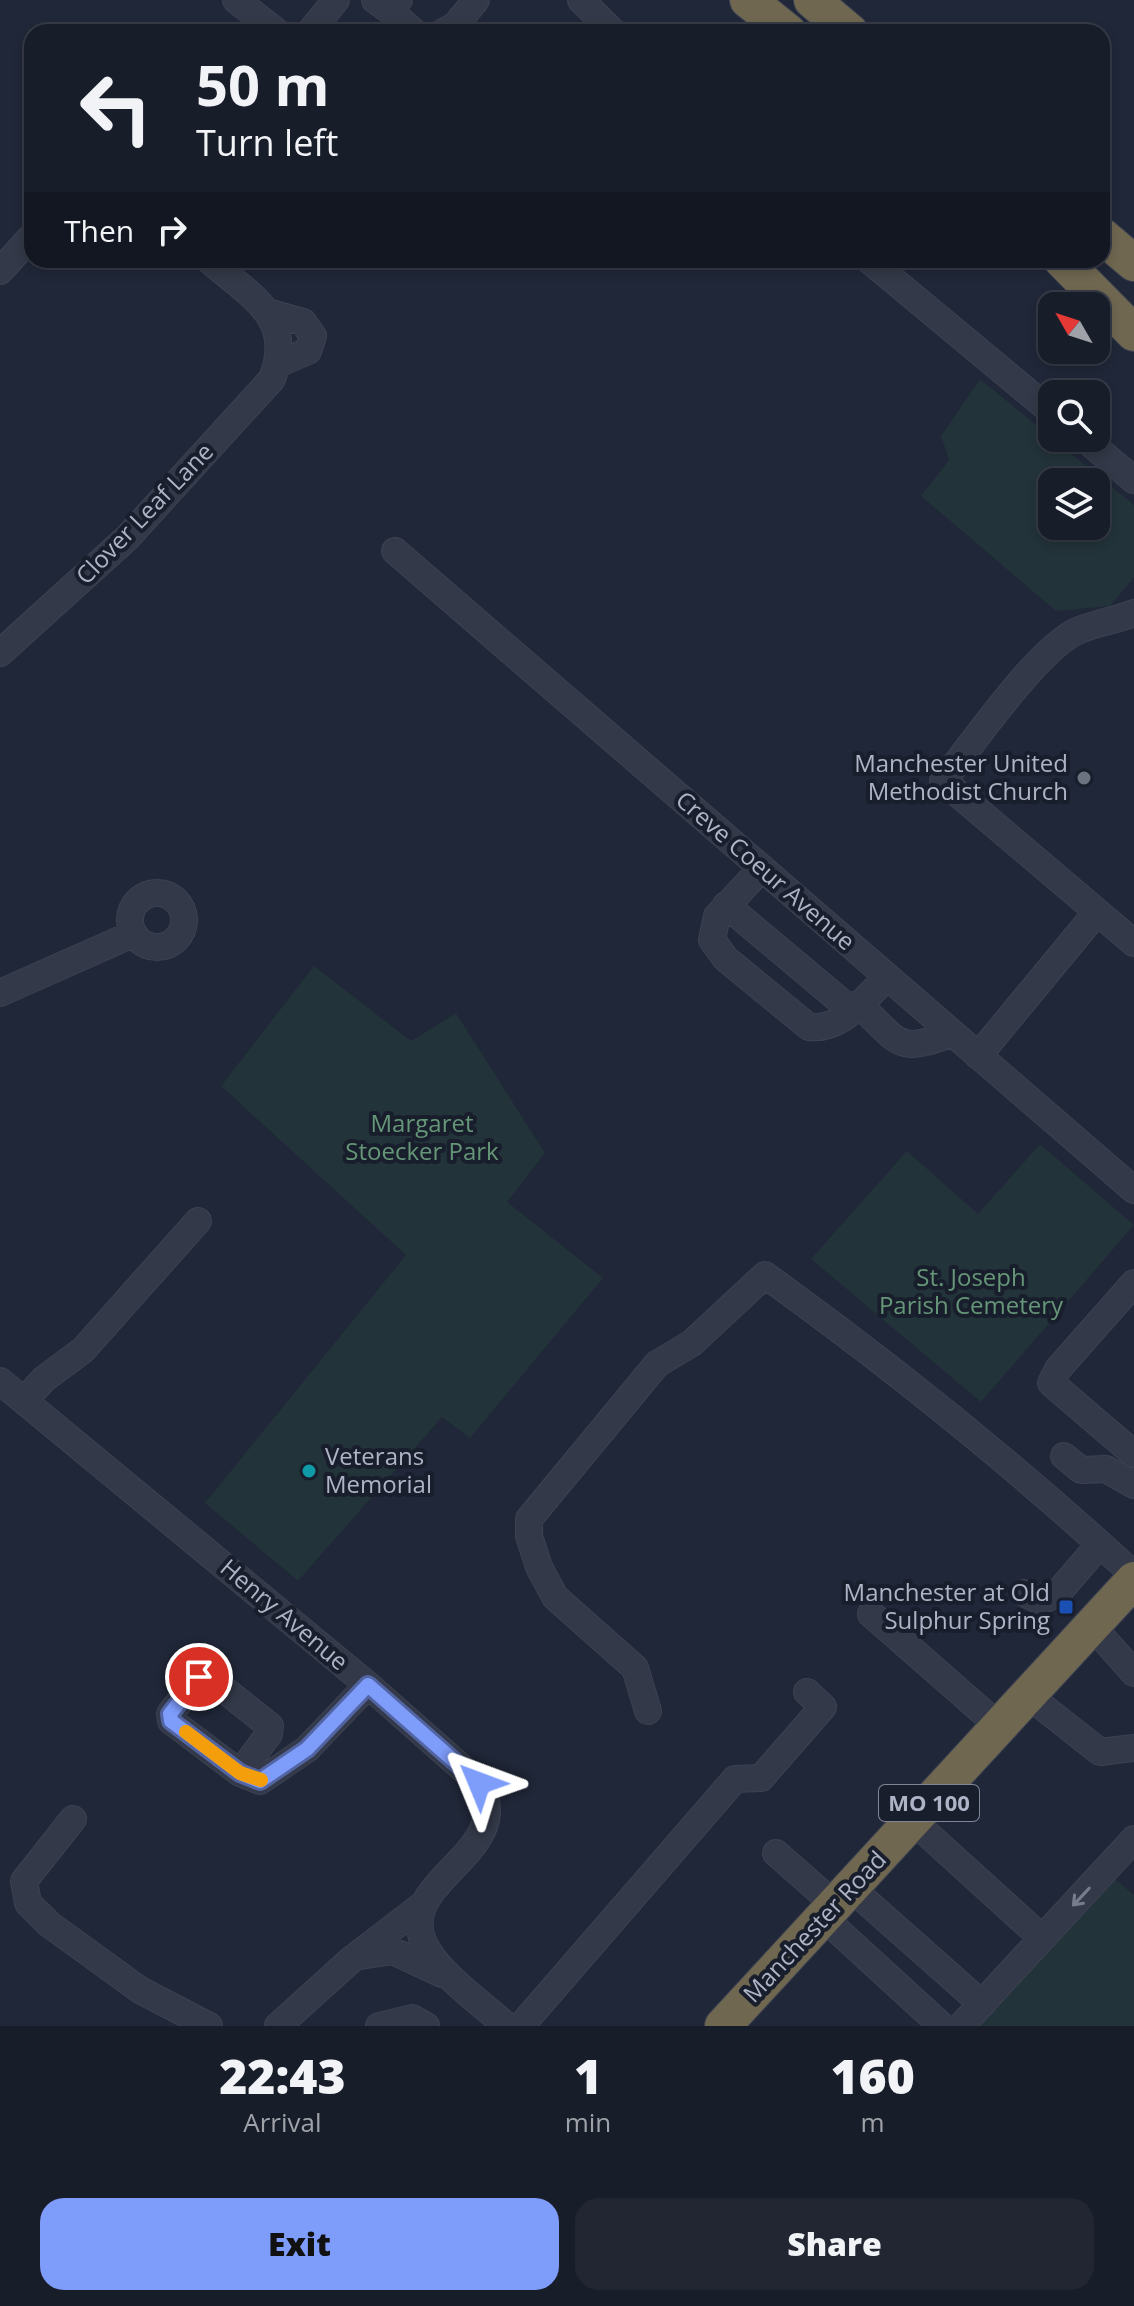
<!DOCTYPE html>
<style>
:root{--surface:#181d2a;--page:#212632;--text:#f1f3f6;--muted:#9fa2a8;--line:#363b47;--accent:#7e9cfa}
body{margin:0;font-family:"Open Sans",sans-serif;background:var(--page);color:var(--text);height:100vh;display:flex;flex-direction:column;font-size:30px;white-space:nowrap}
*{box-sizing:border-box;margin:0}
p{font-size:26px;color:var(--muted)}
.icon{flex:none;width:44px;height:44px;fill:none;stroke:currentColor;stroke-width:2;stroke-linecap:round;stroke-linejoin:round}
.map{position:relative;height:2026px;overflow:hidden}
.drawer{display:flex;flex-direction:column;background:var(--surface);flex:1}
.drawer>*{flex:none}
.banner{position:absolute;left:24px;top:24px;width:1086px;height:244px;border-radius:24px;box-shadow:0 4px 12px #0003,0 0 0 2px var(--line);background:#181d2a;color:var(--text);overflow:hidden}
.needle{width:52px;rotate:309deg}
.controls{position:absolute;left:1038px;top:292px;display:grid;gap:16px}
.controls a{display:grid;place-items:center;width:72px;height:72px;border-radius:16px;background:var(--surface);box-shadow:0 4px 12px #0003,0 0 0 2px var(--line);font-size:40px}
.pin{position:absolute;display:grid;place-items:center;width:68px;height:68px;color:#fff;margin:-34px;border:4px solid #fff;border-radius:50%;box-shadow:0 2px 8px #0007}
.me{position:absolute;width:88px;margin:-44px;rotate:314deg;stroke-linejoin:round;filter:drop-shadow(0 0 6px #0008)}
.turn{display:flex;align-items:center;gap:28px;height:168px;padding:0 40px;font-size:36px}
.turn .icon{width:104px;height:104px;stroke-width:2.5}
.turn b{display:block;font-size:56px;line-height:68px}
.then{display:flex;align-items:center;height:76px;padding:0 40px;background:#0003;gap:16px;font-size:30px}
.eta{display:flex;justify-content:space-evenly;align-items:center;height:136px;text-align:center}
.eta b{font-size:48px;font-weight:800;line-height:56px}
.button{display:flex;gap:16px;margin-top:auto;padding:16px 40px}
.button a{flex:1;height:92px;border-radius:24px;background:var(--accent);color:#111;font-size:32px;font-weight:800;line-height:92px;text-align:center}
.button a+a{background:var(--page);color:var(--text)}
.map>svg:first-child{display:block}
.green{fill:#223339;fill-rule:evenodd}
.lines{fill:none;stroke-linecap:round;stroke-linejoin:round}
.minor-casing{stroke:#3d4252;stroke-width:28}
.highway-casing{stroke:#3e4353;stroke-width:38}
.minor{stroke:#333948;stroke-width:26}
.highway{stroke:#6f6750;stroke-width:36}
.oneway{stroke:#777c8d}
.route-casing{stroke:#5265a2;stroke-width:20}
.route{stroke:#7e9cfa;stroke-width:14}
.slow{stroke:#f59e0b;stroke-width:14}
.worship-dot{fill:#6b7280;stroke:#191e2d;stroke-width:3}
.culture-dot{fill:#0f9aa8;stroke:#191e2d;stroke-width:3}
.transit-dot{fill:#1a4fb4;stroke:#191e2d;stroke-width:3}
.labels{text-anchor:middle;stroke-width:8;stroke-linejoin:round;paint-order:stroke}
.shield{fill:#191e2d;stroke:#818697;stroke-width:2}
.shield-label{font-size:22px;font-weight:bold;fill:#aeb3c5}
.street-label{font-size:24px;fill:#aeb3c5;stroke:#191e2d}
.poi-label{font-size:24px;fill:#aeb3c5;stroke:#191e2d;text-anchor:end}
.park-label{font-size:24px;fill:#659677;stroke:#191e2d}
</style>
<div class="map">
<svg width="1134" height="2026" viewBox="0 0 1134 2026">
<rect width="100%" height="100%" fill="#202738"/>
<path class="green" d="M980,379L1134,505V577L1110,606L1056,611L921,496L949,460L941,436ZM1052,482H1096V526H1052Z
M314,966L411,1041L456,1013L545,1153L507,1202L603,1278L470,1438L442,1417L298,1581L205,1503L406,1255L221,1086Z
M1040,1144L1134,1225L981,1402L811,1259L907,1151L978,1214Z
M1113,1877L1134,1895V2026H974Z"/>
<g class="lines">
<defs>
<path id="minor" d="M236,0L277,32
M375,0L390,11L399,0
M581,0L613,32
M390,11L414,32
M310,32L336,0
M443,32L455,26L476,0
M869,260L1052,412
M0,271L32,236
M271,313L303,322L313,336L308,351L278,364
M1084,438L1134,480
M395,551L1134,1190
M1134,613C1115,621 1093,623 1075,632C1036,652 973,743 943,781L1134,943
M0,653L127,538L272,379C296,317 250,296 209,260
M762,868L717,916L712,940L726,959L809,1027C842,1031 865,998 887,977
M130 920a27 27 0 1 1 54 0a27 27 0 1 1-54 0Z
M726,905L851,1010
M0,993L133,934
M858,1004C899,1041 896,1056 952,1033
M978,1056L1097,912
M1134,1283L1058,1369L1051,1383L1134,1454
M0,1381L368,1685L479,1783C518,1851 401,1878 422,1938C432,1969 482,2004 507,2026
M24,1401L44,1379L83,1350L198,1221
M1064,1456L1081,1470L1106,1469L1134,1485
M1024,1593L1040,1601L1057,1594L1100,1544
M871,1614L1000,1727
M1092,1626L1134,1673
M1029,1696L1100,1752L1134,1748
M648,1711L635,1668L555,1597L539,1567L529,1536V1519L657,1364L692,1343L765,1275C894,1368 1017,1467 1134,1575
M240,1773L269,1734L270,1726L207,1676L199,1677L170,1714L171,1721L240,1773L260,1781L307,1749L368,1685
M73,1819L24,1881L28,1903L49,1924L140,1990L209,2026
M913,1821L1042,1938
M776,1853L835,1905
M851,1888L982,2004
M824,1918L942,2026
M360,1956L393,1951L442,1974
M278,2026L352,1959L425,1903
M379,2026L412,2018L426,2026
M521,2026L735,1779L761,1778L823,1707L807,1692
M961,2026L1134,1839"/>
<path id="highway" d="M748,0L788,32
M812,0L850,32
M1102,236L1134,263
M1062,260L1134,333
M723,2026L1134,1580"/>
</defs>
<use href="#minor" class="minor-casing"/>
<use href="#highway" class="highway-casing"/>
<use href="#minor" class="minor"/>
<use href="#highway" class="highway"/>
</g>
<defs><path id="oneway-shaft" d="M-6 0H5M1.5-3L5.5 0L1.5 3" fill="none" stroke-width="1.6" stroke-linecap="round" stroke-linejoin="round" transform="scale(2)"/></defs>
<use class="oneway" href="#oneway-shaft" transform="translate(1081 1897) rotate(133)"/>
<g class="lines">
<defs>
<path id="route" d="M199,1677L170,1714L171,1721L240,1773L260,1781L307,1749L368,1685L479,1783"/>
</defs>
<use href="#route" class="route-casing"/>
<use href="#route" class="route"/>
<path class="slow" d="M186,1732L240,1773L261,1780"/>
</g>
<circle class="worship-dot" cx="1084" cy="778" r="8"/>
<circle class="culture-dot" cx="309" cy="1471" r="8"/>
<rect class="transit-dot" x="1058" y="1599" width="16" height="16" rx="4"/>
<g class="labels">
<rect class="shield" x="879" y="1785" width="100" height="36" rx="6"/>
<g class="shield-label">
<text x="929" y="1811">MO 100</text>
</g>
<g class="street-label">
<text transform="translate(145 514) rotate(-46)" y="8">Clover Leaf Lane</text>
<text transform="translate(765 871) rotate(41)" y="8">Creve Coeur Avenue</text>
<text transform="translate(284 1615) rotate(40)" y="8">Henry Avenue</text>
<text transform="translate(815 1927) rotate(-47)" y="8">Manchester Road</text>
</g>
<g class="poi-label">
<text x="1068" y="772">Manchester United<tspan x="1068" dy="28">Methodist Church</tspan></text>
<text x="325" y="1465" text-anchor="start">Veterans<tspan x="325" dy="28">Memorial</tspan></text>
<text x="1050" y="1601">Manchester at Old<tspan x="1050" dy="28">Sulphur Spring</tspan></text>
</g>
<g class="park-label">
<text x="422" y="1132">Margaret<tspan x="422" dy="28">Stoecker Park</tspan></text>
<text x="971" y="1286">St. Joseph<tspan x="971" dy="28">Parish Cemetery</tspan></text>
</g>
</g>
</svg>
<div class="controls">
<a><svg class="needle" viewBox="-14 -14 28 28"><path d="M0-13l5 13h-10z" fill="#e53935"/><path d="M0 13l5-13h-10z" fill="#9fa2a8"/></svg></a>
<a><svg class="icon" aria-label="search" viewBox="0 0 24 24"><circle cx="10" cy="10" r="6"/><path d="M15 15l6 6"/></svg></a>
<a><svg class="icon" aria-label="layers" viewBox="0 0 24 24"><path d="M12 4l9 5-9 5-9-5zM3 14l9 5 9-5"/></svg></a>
</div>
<div class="pin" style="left:199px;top:1677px;background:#d93025"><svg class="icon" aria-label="arrive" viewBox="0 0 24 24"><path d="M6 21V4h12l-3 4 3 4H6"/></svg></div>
<svg class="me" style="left:479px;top:1783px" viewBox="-20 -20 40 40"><path d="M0-17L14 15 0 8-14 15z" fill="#7e9cfa" stroke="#fff" stroke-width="4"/></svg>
<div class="banner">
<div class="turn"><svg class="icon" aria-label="left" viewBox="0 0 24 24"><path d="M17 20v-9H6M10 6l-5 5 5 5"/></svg><div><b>50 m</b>Turn left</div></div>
<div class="then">Then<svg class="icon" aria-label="right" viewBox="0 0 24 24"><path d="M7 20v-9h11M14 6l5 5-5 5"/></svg></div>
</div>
</div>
<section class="drawer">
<div class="eta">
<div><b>22:43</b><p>Arrival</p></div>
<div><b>1</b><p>min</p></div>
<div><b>160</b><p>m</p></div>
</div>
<div class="button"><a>Exit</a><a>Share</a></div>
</section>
